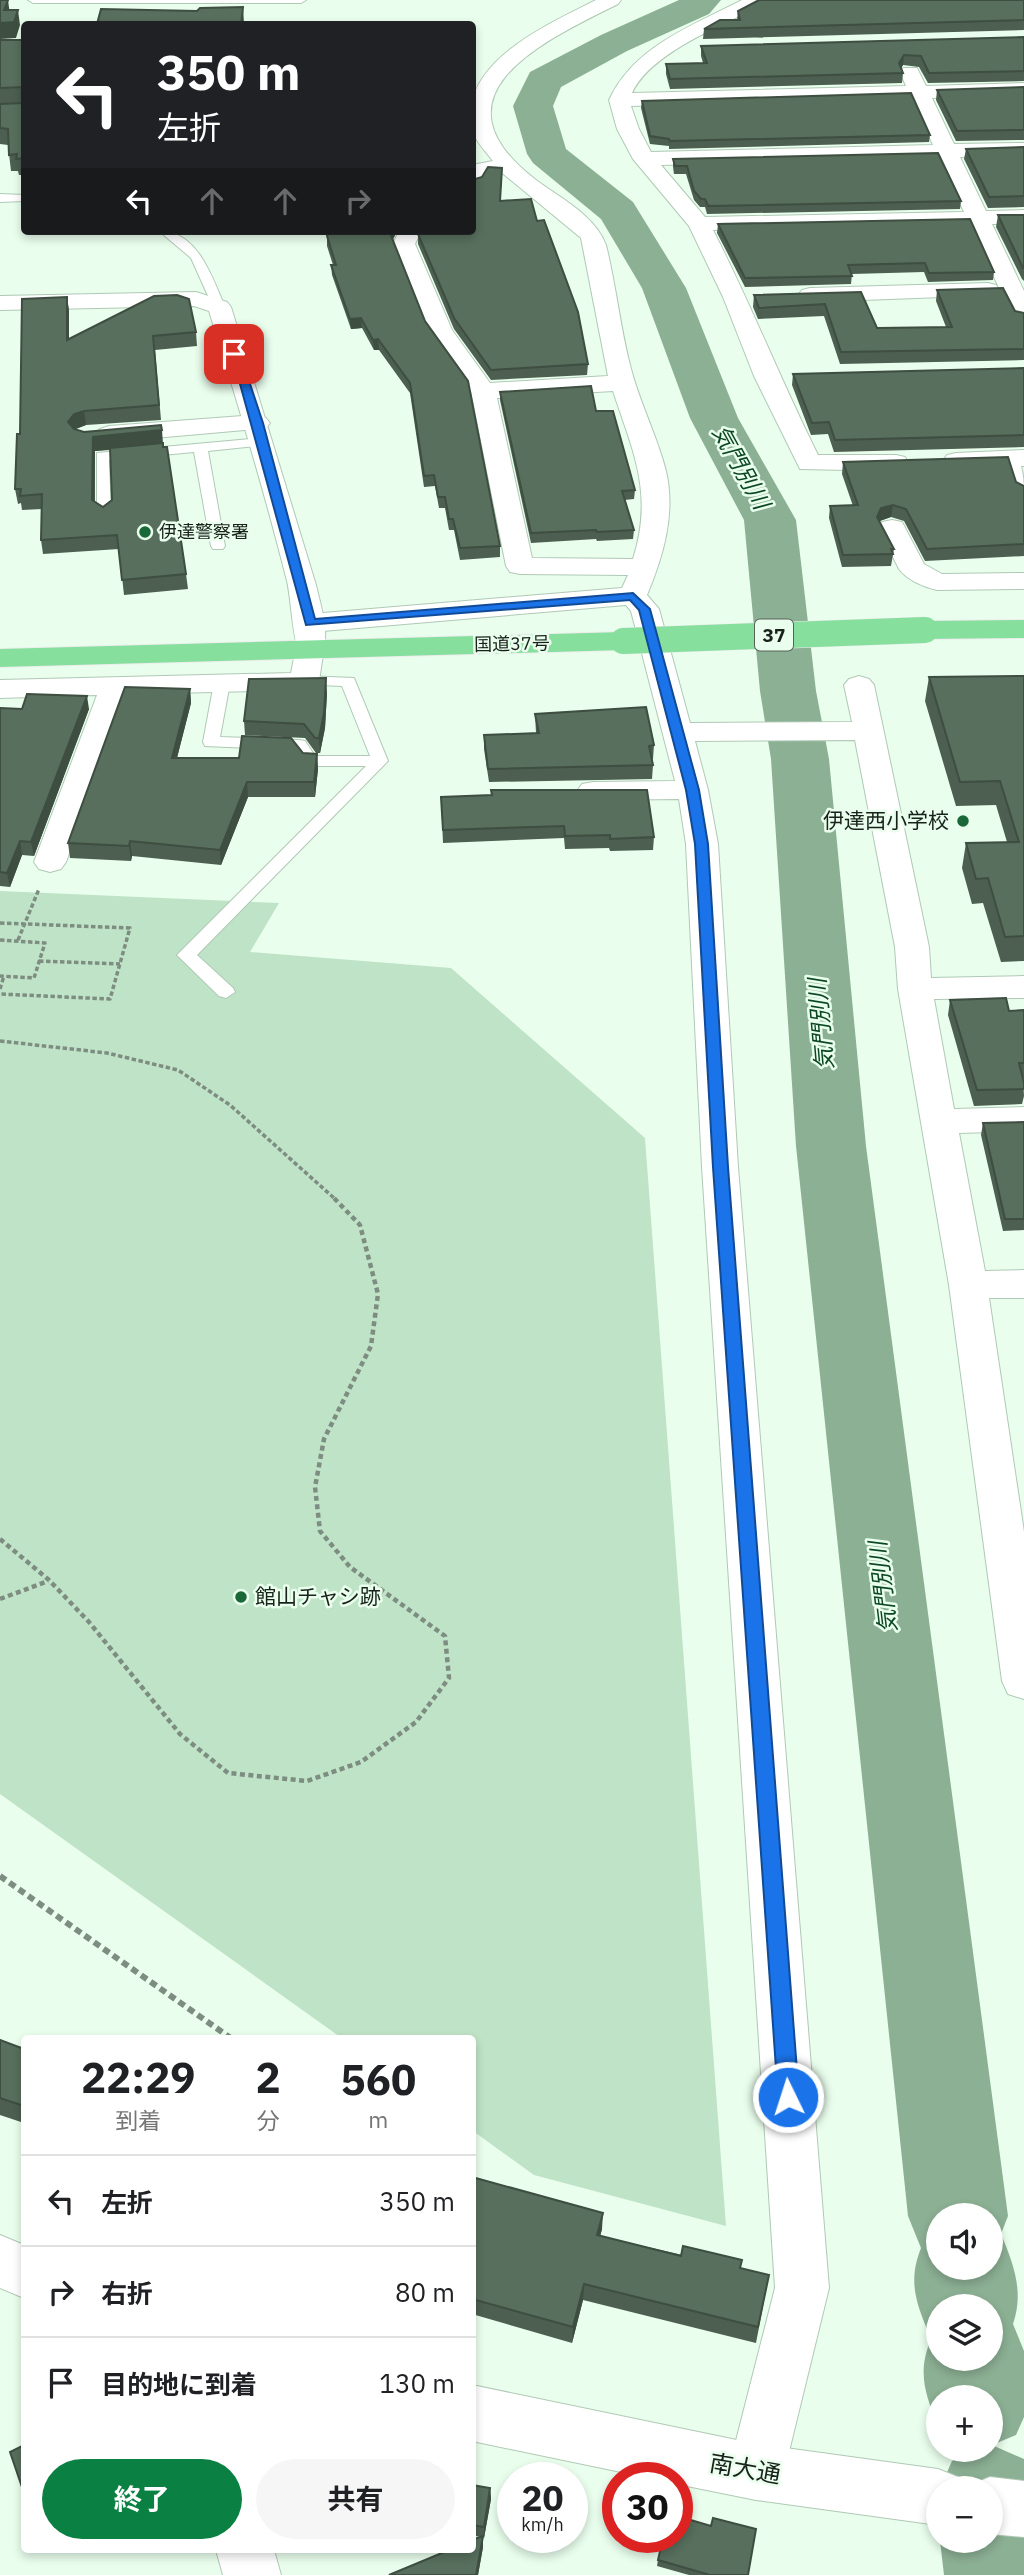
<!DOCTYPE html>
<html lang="ja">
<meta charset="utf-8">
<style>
:root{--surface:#fff;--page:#f6f6f6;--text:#202124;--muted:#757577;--line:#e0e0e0;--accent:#0b8043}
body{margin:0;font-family:"IBM Plex Sans","Noto Sans JP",sans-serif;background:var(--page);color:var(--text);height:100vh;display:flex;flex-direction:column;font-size:26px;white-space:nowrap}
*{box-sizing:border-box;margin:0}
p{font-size:23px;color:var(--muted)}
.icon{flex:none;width:38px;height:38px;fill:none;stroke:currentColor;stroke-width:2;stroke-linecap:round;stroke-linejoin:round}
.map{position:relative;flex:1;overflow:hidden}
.details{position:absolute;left:21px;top:2035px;width:455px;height:518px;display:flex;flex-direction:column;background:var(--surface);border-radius:7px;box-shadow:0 4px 10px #0003}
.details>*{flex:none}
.top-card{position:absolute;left:21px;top:21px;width:455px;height:214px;border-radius:7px;box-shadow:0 4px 10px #0003;background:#202124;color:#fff;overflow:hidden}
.buttons{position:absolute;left:926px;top:2203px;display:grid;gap:14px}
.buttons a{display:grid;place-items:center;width:77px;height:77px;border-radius:50%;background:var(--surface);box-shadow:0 4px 10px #0003;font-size:35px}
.speed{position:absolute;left:497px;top:2462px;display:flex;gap:14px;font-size:35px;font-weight:700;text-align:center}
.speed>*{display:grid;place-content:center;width:91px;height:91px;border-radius:50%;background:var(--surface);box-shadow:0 4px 10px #0003;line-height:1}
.speed small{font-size:18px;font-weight:400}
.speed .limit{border:10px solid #d22;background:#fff;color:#111}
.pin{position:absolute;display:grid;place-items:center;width:60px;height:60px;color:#fff;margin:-30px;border-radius:14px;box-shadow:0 4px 10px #0006}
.me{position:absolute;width:77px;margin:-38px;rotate:356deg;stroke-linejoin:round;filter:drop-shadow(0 0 5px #0008)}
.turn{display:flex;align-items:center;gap:24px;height:147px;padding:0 21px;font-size:32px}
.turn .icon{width:91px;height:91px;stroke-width:2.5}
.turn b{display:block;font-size:49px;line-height:60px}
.lanes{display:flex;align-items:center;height:66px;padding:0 21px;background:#0003;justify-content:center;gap:35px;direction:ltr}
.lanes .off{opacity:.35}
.eta{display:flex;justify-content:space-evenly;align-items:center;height:119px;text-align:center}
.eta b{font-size:42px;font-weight:700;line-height:49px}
.action{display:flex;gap:14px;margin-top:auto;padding:14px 21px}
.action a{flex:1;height:80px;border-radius:42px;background:var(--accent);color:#fff;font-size:28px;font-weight:700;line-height:80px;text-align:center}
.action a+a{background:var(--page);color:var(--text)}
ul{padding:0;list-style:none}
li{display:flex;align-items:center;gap:21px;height:91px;padding:0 21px;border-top:2px solid var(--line)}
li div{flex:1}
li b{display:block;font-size:26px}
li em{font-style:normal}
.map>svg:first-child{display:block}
.green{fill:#bfe3c6}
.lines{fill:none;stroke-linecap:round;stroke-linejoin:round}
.river{fill:#8cb094;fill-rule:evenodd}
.lane-casing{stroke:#b0c9b5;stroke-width:2}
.street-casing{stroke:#b0c9b5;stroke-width:2}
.secondary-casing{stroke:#b0c9b5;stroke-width:2}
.highway-casing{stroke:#ededed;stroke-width:2}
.path-far2{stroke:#7e8d81;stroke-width:3.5;stroke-dasharray:4.5 2.5;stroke-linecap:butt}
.path-far1{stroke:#7e8d81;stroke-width:4.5;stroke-dasharray:5 3.5;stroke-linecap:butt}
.path{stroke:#7e8d81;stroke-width:6;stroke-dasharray:7 4.5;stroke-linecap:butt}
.lane{fill:#fff;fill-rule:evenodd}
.street{fill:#fff;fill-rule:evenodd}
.secondary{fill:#fff;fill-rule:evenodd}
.highway{fill:#87df9e;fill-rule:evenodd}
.highway-bridge-casing{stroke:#ededed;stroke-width:27;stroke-linecap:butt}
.highway-bridge{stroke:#87df9e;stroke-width:26}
.wall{fill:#4c5f50;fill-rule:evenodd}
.shaded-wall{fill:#3e4e41}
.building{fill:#586f5d;stroke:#3e4e41;stroke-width:2}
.route{fill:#1a73e8;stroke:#114b97;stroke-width:2}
.poi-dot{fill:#1a6837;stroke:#e9feed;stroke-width:2.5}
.labels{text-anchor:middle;stroke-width:5;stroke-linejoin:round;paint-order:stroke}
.far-poi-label{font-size:18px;fill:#18211a;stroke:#e9feed;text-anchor:start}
.far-street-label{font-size:18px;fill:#18211a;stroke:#e9feed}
.shield{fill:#e9feed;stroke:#576359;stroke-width:2}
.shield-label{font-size:19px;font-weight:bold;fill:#18211a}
.poi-label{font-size:21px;fill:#18211a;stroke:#e9feed;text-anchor:end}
.water-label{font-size:23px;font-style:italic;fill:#0b4722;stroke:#e9feed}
.near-street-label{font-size:24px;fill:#18211a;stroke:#e9feed}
</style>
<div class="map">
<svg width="1024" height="2575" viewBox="0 0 1024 2575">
<rect width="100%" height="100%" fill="#e9feed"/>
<path class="green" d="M0,891L279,903L250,952L451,968L645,1138L726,2226L534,2175L473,2131L472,2039H343L0,1794Z"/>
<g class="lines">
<path class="river" d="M679,0H721L709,14L627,51L561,87L553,106L566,149L633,202L686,288L738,418L796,520L816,691L829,759L866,1146L1008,2216L1001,2234C1014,2265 1024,2292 1013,2324L1024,2351V2417L1016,2435L992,2445L1024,2459V2575H944L940,2541H990V2488H940L952,2461L977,2450H990V2398H938V2426C925,2394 917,2372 931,2339C917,2305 907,2283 921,2248L908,2216L796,1146L771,759L760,691L744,520L690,418L642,288L601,219L533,163L527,154L513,106L530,72L601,35ZM938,2216H990V2268H938ZM938,2306H990V2359H938Z
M938,2494V2520L936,2499Z"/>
<defs>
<path id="lane" d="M28,0H306L301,3H33Z
M0,194L24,195V201L0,202Z
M159,231C198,231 212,277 225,307L224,310H214L213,307L191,258Z
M262,438L267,439V445L208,451L225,546L223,549H213L211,546L194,452L109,460L111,515L104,519L97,515V453Z
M1012,454C1024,459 1024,484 1024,497L1017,493L1005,458Z
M304,676L354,678L388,761L197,955L233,988L235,992L226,998L219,996L177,955L366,766H310L304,765L294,750L205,746L203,742L214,683L222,678L230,683L220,737L299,740L305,741L315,756H370L342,686L298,684L296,681Z"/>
<path id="street" d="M596,0H621L618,4C544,41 425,95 536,180C560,198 595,215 606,245C616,285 620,326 630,365C639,402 657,435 666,471C676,514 663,557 647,595L659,609L690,723L852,722L844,685L849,679L859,676L869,679L874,685L929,947L931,978L1024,976V998L934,999L954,1109L1024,1107V1131L959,1133L985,1271L1024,1270V1298H989L1024,1532V1699L1008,1694L1002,1681L949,1285L898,989L895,947L855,740L695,741L708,790L718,844L738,1167L829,2288L784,2472L776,2492L756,2500L736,2492L728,2472L775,2288L702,1167L686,844L679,799L593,800L582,798L577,791L582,784L593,782L675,781L631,611L626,605L311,632L301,629L297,623L301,617L311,614L622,588L628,575L520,574L510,572L506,566L471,391L428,331L393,244L399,231H421L415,244L452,330L490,383L608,376L581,238L501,172L486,175L480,186L472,187V165L493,161C487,153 477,143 474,134C452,65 549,24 596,0ZM613,391C633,452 654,493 633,559L532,558L497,398Z
M742,0H767L764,4C724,25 651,52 632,93L906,86L900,72L903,68H917L926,86L1024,83V95L932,98L954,144L1024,143V155L960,157L986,211L1024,210V224H992L1024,291V323L1016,321L1012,316L970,225L713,230C751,304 781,381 818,455H896L905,457L909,463L905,469L896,471L800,469L754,376L723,297L689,226L633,159L617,129L609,100C634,46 692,26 742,0ZM912,98L933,145L651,152L639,129L631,106ZM939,158L964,212L705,217L661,165Z
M988,283L996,285L1000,290L996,295L810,302L802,300L798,295L802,290L810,288Z
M257,415L266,418L270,423L266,428L109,442L100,439L96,434L100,429L109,426Z
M1024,450V466L956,469L947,467L943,461L947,455L956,453Z
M892,520L902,522L924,564L942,574L1024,573V589L937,590C924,587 907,580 899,569L878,528L882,522Z
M310,639L320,642L324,648L319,681L314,687L304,690L127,694L66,862L61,869L50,872L39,869L34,862L97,695L0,698V680L291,673L296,648L300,642Z"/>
<path id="secondary" d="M196,292L227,302L231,307L316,585C320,604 332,637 320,654L310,657L300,654C293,644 291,597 287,581C264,490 237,400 209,311L194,306L0,310V296Z
M0,2235L24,2245V2298L0,2288Z
M472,2385L756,2444L938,2469L958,2477L963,2488H938V2525L756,2500L677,2484V2478H650L472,2441Z
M990,2477L1024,2481V2537L990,2534V2488H968L970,2485Z
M216,2550H274L281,2575H223Z"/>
<path id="highway" d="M1024,620V638L925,639L915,636L911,630L915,624L925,621Z
M623,632L633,635L637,641L633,647L623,650L0,667V649Z"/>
</defs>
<use href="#lane" class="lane-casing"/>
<use href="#street" class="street-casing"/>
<use href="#secondary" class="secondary-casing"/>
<use href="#highway" class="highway-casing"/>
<path class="path-far2" d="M0,923L130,928L110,999L0,994
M0,940L45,943L34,978L0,976
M18,940L39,889
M39,961L120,964
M0,989L4,976
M0,1041L107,1053L178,1070L230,1105L334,1198"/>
<path class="path-far1" d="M0,1539L49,1580L89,1622L180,1734L228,1773L307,1781L361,1762L416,1722L449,1678L445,1636L350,1567L320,1531L315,1487L324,1439L371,1346L378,1294L360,1225L332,1196
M0,1599L48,1581"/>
<path class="path" d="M0,1876L232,2039"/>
<use href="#lane" class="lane"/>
<use href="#street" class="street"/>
<use href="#secondary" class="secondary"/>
<use href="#highway" class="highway"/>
<defs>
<path id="highway-bridge" d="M623,641L925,630"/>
</defs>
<use href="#highway-bridge" class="highway-bridge-casing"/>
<use href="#highway-bridge" class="highway-bridge"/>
</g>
<path class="wall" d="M1024,0V30L703,39L704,29L737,20L738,11Z
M1024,37V81L928,83L919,67L903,65L901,68L903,73L902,83L670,89L666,74V64L703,63L701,56V46Z
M0,40H24V175H19L18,171H11L8,145L0,144Z
M1024,87V140L956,141L936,100L937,90Z
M642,101L930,135L929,142L669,149V146L650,144L641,108Z
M1024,147V207L988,208L964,159L966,149Z
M673,159L961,201L960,209L707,214L705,207H700L694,200L686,174H674L673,167Z
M502,178L500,201L537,221L588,364L587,375L491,380L454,329L418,244V234Z
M998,215H1024V281L1022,279L996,227Z
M718,224L994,272L993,280L928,282L924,272L852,274L851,284L745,287L717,233Z
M330,231H397L393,239L500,546V557L460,560L454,530H449L445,508H439L435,486L424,487L410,393L379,350H374L362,328L351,329L332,275L331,265H333L327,246V236Z
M937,290L1024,313V360L840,364L824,316L758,319L753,307L754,295L861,292L877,328L946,327L936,301Z
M67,297L69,311V339L196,332L197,346L155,350L161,420L86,425L75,429L84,432L163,447L186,574L188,589L124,595L119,549L43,554L41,540L42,509L22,510L21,503L18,504L15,489L20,434ZM110,450L112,500L103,507L95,502V451Z
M1024,368V447L834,452L828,434L811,435L792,385L793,374Z
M500,392L596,411L635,490L634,499L624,500L634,530L633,539L597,541L596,539L531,543L500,400Z
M843,462L1016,482L1024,486V556L925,561L904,521L891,517L879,521L894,549L891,566L842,567L829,518L830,506H853L842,474Z
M1024,676V961L1001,962L983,903L972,904L962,868L966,843L1007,842L996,805L956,806L925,701L929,677Z
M190,689L191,703L177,758H239L303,753L317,754L318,769L315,797H248L221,865L132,856L131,861L70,858L68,843Z
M327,693L325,728L320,753H316L305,738L245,735L244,721Z
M0,708L89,709L34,856L22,855L10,887L0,886Z
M535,714L654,745L653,759H652L653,765L652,779L489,782L484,749V735L536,733Z
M491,790L654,837L653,850L610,851L609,848L565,849L564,838L443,843L441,797L491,795Z
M950,1000L1009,1011L1024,1010V1078H1023L1024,1096L1022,1104L974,1106L948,1015Z
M1024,1122V1230L1003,1231L981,1135L983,1123Z
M0,2040L24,2049V2123L0,2115Z
M472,2177L602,2229L600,2236L769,2275L756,2343L583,2300L572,2343L472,2314Z
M472,2485L490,2488L491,2499L484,2538L483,2537V2547L478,2575H389L480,2537L472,2535Z
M658,2560L748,2575H689L657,2566Z"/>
<path class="shaded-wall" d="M8,0L10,15L18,10L20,25L16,38L0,39V23Z
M243,7L244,24H241Z
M904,55L903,65L898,73L899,63Z
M391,231H397L391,243L390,233Z
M67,297L69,311V354L67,340Z
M361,318L362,328L351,329L350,319Z
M378,339L379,350H374L373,340Z
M84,411L86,425L76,429L70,436L68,422L74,414Z
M162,430L163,444L95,451L94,515L92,500L93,437Z
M893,505L891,517L880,521L876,529L877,517L881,508Z
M326,678L327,693L325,728L320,753L319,738Z
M190,689L191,703L173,773L172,758Z
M87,696L89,709L34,856L31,842Z
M317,754L318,769L315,797L314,782Z
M247,782L248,797L221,865L220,850Z
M20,841L22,855L10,887L7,873Z
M130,841L132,856L131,861L129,846Z
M603,2213L602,2229L596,2252L597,2235Z
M584,2284L583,2300L572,2343L573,2327Z
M490,2488L491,2499L484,2538V2527Z
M483,2536V2547L478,2575H476Z"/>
<path class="building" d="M0,0H8L4,10H18L14,22L0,23Z
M759,0H1024V20L704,29L720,20H740L738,11Z
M243,7L241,24H97L101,9L197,11L200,8Z
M1024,37V71L929,73L921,56L904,55L899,63L903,73L670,79L666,64L707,63L701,46Z
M0,40H24V158L16,159L17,154L9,155L8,129L0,128V104L24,103V87L0,88Z
M1024,87V130L957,131L937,90Z
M911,93L930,135L670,141L669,139L650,136L642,101Z
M1024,147V196L989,197L966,149Z
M938,153L961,201L708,206L705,199H701L694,191L687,166H675L673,159Z
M488,167L502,168L500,201L531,199L537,221L544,220L578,312L588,364L491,370L454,318L418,234V231H472V180L482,177Z
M998,215H1024V268H1023Z
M970,219L994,272L929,273L925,263L848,265L852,276L745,278L718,224Z
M330,231H391L390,233L425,321L468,381L500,546L460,548L453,519H449L445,497H438L434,475L424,476L410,383L378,339L373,340L361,318L350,319L331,265H336L327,236Z
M1003,288L1015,311L1024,313V349L841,352L825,304L759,308L754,295L861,292L877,328L952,327L937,290Z
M177,295L189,299L196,332L153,336L159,405L84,411L74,414L68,422L74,429L84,432L161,425L162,430L93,437L92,500L103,507L112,500L110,448L163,443V447H167L186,574L122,580L117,535L41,540L42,494L20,496L21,489H15L17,434H20L22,299L67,297V340L154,296Z
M1024,368V435L835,440L829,422L812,423L793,374Z
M591,386L596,411H613L635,490L622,491L634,530L597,532L596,530L531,533L500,392Z
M1008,457L1016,482L1024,486V544L927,549L906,509L893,505L881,508L877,517L894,549H891L893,554L843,555L830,506L858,505L843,462Z
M1024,676V936L1005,937L988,878L976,879L966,843L1019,842L1000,781L960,782L929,677Z
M326,678L324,713L319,738H315L304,724L244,721L249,679Z
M125,687L190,689L172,758H239L242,736L291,738L303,753L317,754L314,782H247L220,850L130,841L129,846L68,843Z
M27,694L87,696L31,842L20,841L7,873L0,872V708L22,709Z
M646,707L654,745L649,746L653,765L488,769L484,735L539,733L535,714Z
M491,790H647L654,837L610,839V835L565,836L564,826L443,830L441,797L492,795Z
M1006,998L1009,1011L1024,1010V1063H1019L1024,1083V1089L977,1090L950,1000Z
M1024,1122V1219H1005L983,1123Z
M0,2040L24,2049V2106L0,2098Z
M472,2177L603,2213L597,2235L681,2256L683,2246L742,2260L740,2268L769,2275L758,2327L584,2284L573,2327L472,2299Z
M24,2445V2493L10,2452Z
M472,2485L490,2488L484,2527L472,2525Z
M677,2516L711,2526L713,2518L756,2529L748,2575H710L658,2560L663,2538H677Z
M483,2536L476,2575H389L449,2550H472V2540Z"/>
<path class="route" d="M231,351L240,354L263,423L315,619L633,593L650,609L699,790L708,844L728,1167L799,2097L796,2104L788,2107L781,2104L778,2097L713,1167L695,844L686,790L639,610L630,600L306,625Z"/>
<g class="poi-dot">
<circle cx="145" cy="532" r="7"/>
<circle cx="963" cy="821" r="7"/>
<circle cx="241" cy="1597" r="7"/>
</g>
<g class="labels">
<g class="far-poi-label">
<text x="159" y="538">伊達警察署</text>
</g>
<g class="far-street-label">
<text transform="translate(512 644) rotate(-1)" y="6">国道37号</text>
</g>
<rect class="shield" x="755" y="619.5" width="38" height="31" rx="5"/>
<g class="shield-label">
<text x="774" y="642">37</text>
</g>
<g class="poi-label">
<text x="949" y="828">伊達西小学校</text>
<text x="255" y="1604" text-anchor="start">館山チャシ跡</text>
</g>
<g class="water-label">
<text transform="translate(741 467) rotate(61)" y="8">気門別川</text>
<text transform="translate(821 1024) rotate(-95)" y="8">気門別川</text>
<text transform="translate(883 1587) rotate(-97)" y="8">気門別川</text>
</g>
<g class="near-street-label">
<text transform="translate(745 2469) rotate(10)" y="8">南大通</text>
</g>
</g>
</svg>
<div class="buttons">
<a><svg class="icon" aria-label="sound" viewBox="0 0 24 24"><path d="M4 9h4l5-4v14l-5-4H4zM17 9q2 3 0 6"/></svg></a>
<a><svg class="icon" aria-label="layers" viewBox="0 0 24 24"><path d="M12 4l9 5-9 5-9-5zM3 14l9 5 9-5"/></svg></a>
<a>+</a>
<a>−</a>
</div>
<div class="speed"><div>20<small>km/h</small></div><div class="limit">30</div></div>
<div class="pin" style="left:234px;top:354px;background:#d93025"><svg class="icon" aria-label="arrive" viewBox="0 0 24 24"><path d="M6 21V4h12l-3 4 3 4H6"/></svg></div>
<svg class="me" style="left:788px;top:2097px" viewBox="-20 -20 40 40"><circle r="17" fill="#1a73e8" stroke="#fff" stroke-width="3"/><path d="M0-11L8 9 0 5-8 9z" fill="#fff"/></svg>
<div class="top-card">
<div class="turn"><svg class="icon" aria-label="left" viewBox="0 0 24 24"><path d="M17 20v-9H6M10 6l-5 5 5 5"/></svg><div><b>350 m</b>左折</div></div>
<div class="lanes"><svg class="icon" aria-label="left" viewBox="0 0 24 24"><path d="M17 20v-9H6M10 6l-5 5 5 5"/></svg><svg class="icon off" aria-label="ahead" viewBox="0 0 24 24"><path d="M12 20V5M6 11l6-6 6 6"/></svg><svg class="icon off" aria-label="ahead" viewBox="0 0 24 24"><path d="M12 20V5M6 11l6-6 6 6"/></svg><svg class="icon off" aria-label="right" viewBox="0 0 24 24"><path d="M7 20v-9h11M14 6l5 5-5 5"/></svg></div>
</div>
<section class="details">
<div class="eta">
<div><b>22:29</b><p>到着</p></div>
<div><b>2</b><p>分</p></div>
<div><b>560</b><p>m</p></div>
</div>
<ul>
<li><svg class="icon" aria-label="left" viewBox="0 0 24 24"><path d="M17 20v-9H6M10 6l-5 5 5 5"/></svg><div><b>左折</b></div><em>350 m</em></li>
<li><svg class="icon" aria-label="right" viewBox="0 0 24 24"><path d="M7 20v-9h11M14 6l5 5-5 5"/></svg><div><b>右折</b></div><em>80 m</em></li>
<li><svg class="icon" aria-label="arrive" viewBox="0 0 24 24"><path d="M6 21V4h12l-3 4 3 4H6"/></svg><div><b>目的地に到着</b></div><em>130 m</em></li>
</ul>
<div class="action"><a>終了</a><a>共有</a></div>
</section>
</div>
